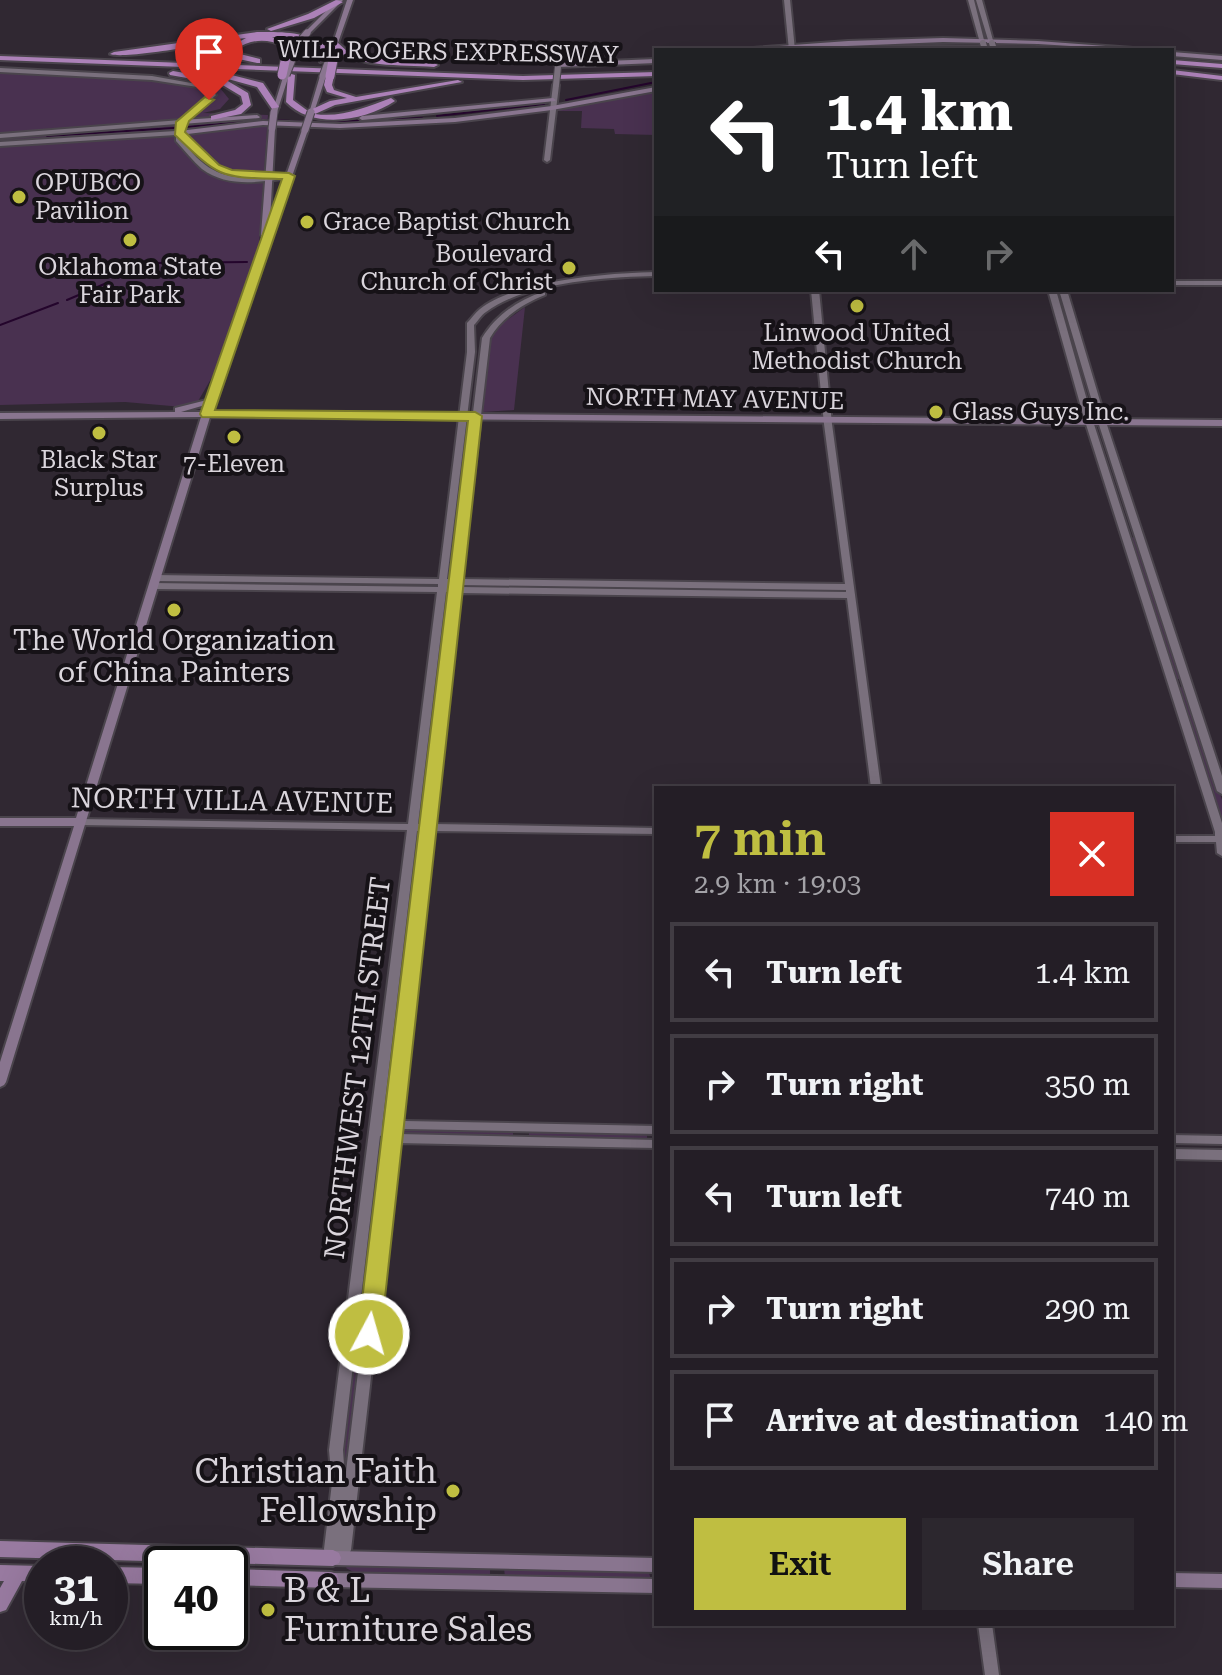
<!DOCTYPE html>
<meta charset="utf-8">
<style>
:root{--surface:#241e26;--page:#2c272e;--text:#f1f3f6;--muted:#a3a2a7;--line:#413c43;--accent:#bfbe41}
body{margin:0;font-family:"Roboto Serif",serif;background:var(--page);color:var(--text);height:100vh;display:flex;flex-direction:column;font-size:30px;white-space:nowrap}
*{box-sizing:border-box;margin:0}
p{font-size:26px;color:var(--muted)}
.icon{flex:none;width:44px;height:44px;fill:none;stroke:currentColor;stroke-width:2;stroke-linecap:round;stroke-linejoin:round}
.map{position:relative;flex:1;overflow:hidden}
.panel{position:absolute;left:654px;top:786px;width:520px;height:840px;display:flex;flex-direction:column;background:var(--surface);border-radius:0px;box-shadow:0 8px 32px #0002,0 0 0 2px var(--line)}
.panel>*{flex:none}
.hud{position:absolute;left:654px;top:48px;width:520px;height:244px;border-radius:0px;box-shadow:0 8px 32px #0002,0 0 0 2px var(--line);background:#202124;color:#fff;overflow:hidden}
.speed{position:absolute;left:24px;top:1546px;display:flex;gap:16px;font-size:40px;font-weight:700;text-align:center}
.speed>*{display:grid;place-content:center;width:104px;height:104px;border-radius:50%;background:var(--surface);box-shadow:0 8px 32px #0002,0 0 0 2px var(--line);line-height:1}
.speed small{font-size:20px;font-weight:400}
.speed .limit{border:4px solid #111;border-radius:12px;background:#fff;color:#111}
.pin{position:absolute;display:grid;place-items:center;width:68px;height:68px;color:#fff;margin:-82px -34px;border-radius:50% 50% 50% 0;rotate:-45deg;box-shadow:0 0 8px #0007}
.pin .icon{rotate:45deg}
.me{position:absolute;width:88px;margin:-44px;rotate:6deg;stroke-linejoin:round;filter:drop-shadow(0 0 6px #0008)}
.turn{display:flex;align-items:center;gap:28px;height:168px;padding:0 40px;font-size:36px}
.turn .icon{width:104px;height:104px;stroke-width:2.5}
.turn b{display:block;font-size:56px;line-height:68px}
.lanes{display:flex;align-items:center;height:76px;padding:0 40px;background:#0003;justify-content:center;gap:40px;direction:ltr}
.lanes .off{opacity:.35}
.round{display:grid;place-items:center;flex:none;width:84px;height:84px;border-radius:0px;background:var(--page)}
.head{display:flex;align-items:center;justify-content:space-between;height:136px;padding:0 40px}
h1{font-size:48px;font-weight:600;line-height:60px;color:var(--accent)}
.cta{display:flex;gap:16px;margin-top:auto;padding:16px 40px}
.cta a{flex:1;height:92px;border-radius:0px;background:var(--accent);color:#111;font-size:32px;font-weight:600;line-height:92px;text-align:center}
.cta a+a{background:var(--page);color:var(--text)}
ul{padding:0;list-style:none}
li{display:flex;align-items:center;gap:24px;height:100px;margin:0 16px 12px;padding:0 24px;border:4px solid var(--line);border-radius:0px}
li div{flex:1}
li b{display:block;font-size:30px}
li em{font-style:normal}
.map>svg:first-child{display:block}
.green{fill:#493150}
.lines{fill:none;stroke-linecap:round;stroke-linejoin:round}
.stream{stroke:#24052c;stroke-width:2}
.tertiary-casing{stroke:#4a444c;stroke-width:4}
.secondary-casing{stroke:#4a444c;stroke-width:4}
.primary-casing{stroke:#4a444c;stroke-width:4}
.motorway-casing{stroke:#4a444c;stroke-width:4}
.tertiary{fill:#7a707d;fill-rule:evenodd}
.secondary{fill:#89758f;fill-rule:evenodd}
.primary{fill:#987aa0;fill-rule:evenodd}
.motorway{fill:#ac81b8;fill-rule:evenodd}
.tertiary-bridge-casing{stroke:#4a444c;stroke-width:8;stroke-linecap:butt}
.secondary-bridge-casing{stroke:#4a444c;stroke-width:9;stroke-linecap:butt}
.motorway-bridge-casing{stroke:#4a444c;stroke-width:11;stroke-linecap:butt}
.tertiary-bridge{stroke:#7a707d;stroke-width:6}
.secondary-bridge{stroke:#89758f;stroke-width:7}
.motorway-bridge{stroke:#ac81b8;stroke-width:9}
.route{fill:#bfbe41;stroke:#7c7c2a;stroke-width:2}
.poi-dot{fill:#bfbe41;stroke:#161217;stroke-width:3}
.labels{text-anchor:middle;stroke-width:8;stroke-linejoin:round;paint-order:stroke}
.far-street-label{font-size:24px;fill:#dad5dc;stroke:#161217}
.far-poi-label{font-size:24px;fill:#dad5dc;stroke:#161217}
.poi-label{font-size:28px;fill:#dad5dc;stroke:#161217}
.street-label{font-size:28px;fill:#dad5dc;stroke:#161217}
.near-poi-label{font-size:34px;fill:#dad5dc;stroke:#161217;text-anchor:end}
</style>
<div class="map">
<svg width="1222" height="1675" viewBox="0 0 1222 1675">
<rect width="100%" height="100%" fill="#302832"/>
<path class="green" d="M0,68L131,75L202,82L220,88L229,99L220,109L203,113L268,115L259,245L215,372L197,403L183,407L125,402L0,405Z
M656,90V135L615,134L614,129L581,128L582,111H555Z
M525,307L514,410L482,412L489,337L497,327Z
M1136,537L1182,679H1175L1129,538Z
M449,592L451,594L438,700L435,701L433,700L446,594Z
M1181,687L1186,690L1222,800V828L1179,688Z
M436,707L425,819L422,821L418,819L431,708Z
M420,833L410,940L407,942L403,940L416,835Z
M403,967L407,970L389,1120L385,1123L383,1122L400,970Z
M404,1129L513,1131V1139L400,1137L396,1133Z
M529,1131L647,1134V1141L529,1139Z
M383,1142L386,1145L364,1326L360,1328L358,1326L379,1144Z
M358,1339L362,1341L339,1540L342,1449Z
M348,1565L490,1567V1577L359,1575L346,1568Z
M504,1567L648,1569L651,1580L505,1578Z"/>
<g class="lines">
<path class="stream" d="M566,100L656,82
M437,116L544,104
M276,120L305,122
M311,123L422,118
M187,127L269,120
M47,136L174,128
M118,278L154,263L247,262
M67,300L109,282
M0,325L58,303"/>
<defs>
<path id="tertiary" d="M784,0H790L795,50H789Z
M968,0H974L985,44L980,43Z
M976,0H982L994,44L989,43Z
M0,68L152,76L208,86L216,95L183,125L182,132L226,172L221,173L181,138C211,183 240,181 289,174L292,176L289,178C261,182 227,188 202,169C193,161 185,151 176,141V135L0,146V142L176,131L177,124L0,138V134L181,120L210,95L204,88L152,80L0,72Z
M556,83L559,85L550,160L547,162L544,160L553,85Z
M656,272V276C607,277 526,282 486,312C481,315 478,321 474,325L475,352L447,579H453L482,338C496,315 518,300 543,292L545,293V295C523,304 502,317 490,338L462,579L845,584L824,424L811,290H819L832,424L881,788H871L847,598L461,593L434,824L656,828V834L433,831L400,1122L405,1121L656,1126V1134L405,1129L399,1131V1134L656,1140V1148L398,1143L351,1550L349,1554L333,1564L328,1563L324,1549L332,1483L329,1450L407,830L80,825L75,822L80,819L408,824L437,592L153,589L149,586L153,583L438,587V584L155,581L151,578L155,575L439,579L467,352V323C471,319 475,313 480,309C516,280 610,273 656,272ZM461,585L846,590V592L461,587ZM446,592H452L424,824H418ZM417,831H423L388,1125L382,1127ZM384,1135L386,1140L345,1480L343,1450L380,1136Z
M1172,281H1222V285H1172Z
M1048,290H1056L1092,418L1222,823V856L1217,853L1216,842H1172V836H1215V832L1084,418Z
M1059,290H1067L1108,428L1222,776V794L1217,791L1100,428Z
M1172,1135L1222,1136V1144L1172,1143Z
M1172,1149L1222,1150V1160L1172,1159Z
M978,1624H992L999,1675H985Z"/>
<path id="secondary" d="M337,0H343L309,34H305V32Z
M347,0H353L332,60L327,61Z
M300,38L305,39L295,58H291L290,57Z
M943,38L1038,41L1133,48L1136,50L1038,44L943,42L750,50L753,48L848,41Z
M1172,52L1222,56V60L1172,56Z
M656,59V63L558,67L555,65L558,63Z
M284,74L289,75L277,112L272,113Z
M323,74L326,76L314,112L309,113L320,76Z
M656,87V91L552,110L455,122L340,128L263,125L179,135L176,133L179,131L263,121L340,124L455,118L552,106Z
M553,98L556,100L555,101L362,120L359,118L362,116Z
M257,115L260,117L259,118L182,124L179,122L182,120Z
M272,126L275,128L270,221L302,130L305,128L308,130L211,412L1222,420V426L210,417L6,1082L4,1085L0,1087V1062L74,826H0V818H76L201,417L0,419V413L175,412V408L207,400L264,237L261,235L269,128ZM205,405L203,412H181Z
M333,1551L656,1558V1572L333,1565L328,1563L325,1558L328,1553Z
M331,1573L656,1579V1593L331,1587L326,1585L323,1580L326,1575Z
M1172,1573L1222,1574V1588L1172,1587Z"/>
<path id="primary" d="M0,1541L333,1550L339,1553L341,1558L339,1563L333,1566L0,1557Z
M0,1565L42,1566V1582L22,1581L6,1610L0,1612V1588L4,1581H0Z
M110,1567L162,1568V1584L110,1583Z
M230,1569L331,1572L337,1574L339,1580L337,1586L331,1588L230,1585Z"/>
<path id="motorway" d="M336,0L343,2L314,18L271,31L267,29L308,14Z
M257,32C283,32 307,31 328,48L327,60L320,62V49C304,39 290,37 272,37L291,45L290,57L286,59L282,57L283,46C267,38 251,39 236,49L240,54L260,59V63H257L234,58L228,48L246,38C221,41 125,60 110,54L114,52Z
M331,42H337L349,53L357,56L434,63L438,65L434,67C401,64 356,69 331,46Z
M936,46L1037,48L1041,50H849L853,48Z
M0,56L523,76L656,72V76L523,80L0,60Z
M1172,60L1222,64V68L1172,64Z
M1172,70L1222,76V80L1172,74Z
M173,71L226,80L248,93L251,105L241,114L211,120V116L235,110L243,104L241,96L221,84L170,75L169,73Z
M220,72L263,83L279,107L272,109L257,87L217,76V72Z
M288,73L295,75L293,100L308,111L330,101L347,98L327,92L324,85L326,76L330,74L334,76L332,85L334,90L356,97L458,80L462,82L335,105L315,114C342,118 366,107 391,98L395,101C365,121 313,130 286,102Z"/>
</defs>
<use href="#tertiary" class="tertiary-casing"/>
<use href="#secondary" class="secondary-casing"/>
<use href="#primary" class="primary-casing"/>
<use href="#motorway" class="motorway-casing"/>
<use href="#tertiary" class="tertiary"/>
<use href="#secondary" class="secondary"/>
<use href="#primary" class="primary"/>
<use href="#motorway" class="motorway"/>
<defs>
<path id="tertiary-bridge" d="M983,43L985,50
M992,43L994,50
M556,85L558,67"/>
<path id="secondary-bridge" d="M302,39L307,33
M286,75L293,57
M323,76L329,60
M272,128L274,112
M305,130L311,112"/>
<path id="motorway-bridge" d="M282,75L286,57
M330,76L333,60"/>
</defs>
<use href="#tertiary-bridge" class="tertiary-bridge-casing"/>
<use href="#secondary-bridge" class="secondary-bridge-casing"/>
<use href="#motorway-bridge" class="motorway-bridge-casing"/>
<use href="#tertiary-bridge" class="tertiary-bridge"/>
<use href="#secondary-bridge" class="secondary-bridge"/>
<use href="#motorway-bridge" class="motorway-bridge"/>
</g>
<path class="route" d="M205,97L214,100L189,121L185,132L219,165L232,170L289,173L295,176L215,410L475,412L482,416L381,1334L378,1341L369,1344L361,1341L358,1334L468,421L202,417L200,414L282,179C219,177 221,179 175,135L176,122Z"/>
<g class="poi-dot">
<circle cx="19" cy="197" r="8"/>
<circle cx="307" cy="222" r="8"/>
<circle cx="130" cy="240" r="8"/>
<circle cx="569" cy="268" r="8"/>
<circle cx="857" cy="306" r="8"/>
<circle cx="936" cy="412" r="8"/>
<circle cx="99" cy="433" r="8"/>
<circle cx="234" cy="437" r="8"/>
<circle cx="174" cy="610" r="8"/>
<circle cx="453" cy="1491" r="8"/>
<circle cx="268" cy="1610" r="8"/>
</g>
<g class="labels">
<g class="far-street-label">
<text transform="translate(448 52) rotate(1)" y="8">WILL ROGERS EXPRESSWAY</text>
<text transform="translate(715 399) rotate(1)" y="8">NORTH MAY AVENUE</text>
</g>
<g class="far-poi-label">
<text x="35" y="191" text-anchor="start">OPUBCO<tspan x="35" dy="28">Pavilion</tspan></text>
<text x="323" y="230" text-anchor="start">Grace Baptist Church</text>
<text x="553" y="262" text-anchor="end">Boulevard<tspan x="553" dy="28">Church of Christ</tspan></text>
<text x="130" y="275">Oklahoma State<tspan x="130" dy="28">Fair Park</tspan></text>
<text x="857" y="341">Linwood United<tspan x="857" dy="28">Methodist Church</tspan></text>
<text x="952" y="420" text-anchor="start">Glass Guys Inc.</text>
<text x="99" y="468">Black Star<tspan x="99" dy="28">Surplus</tspan></text>
<text x="234" y="472">7-Eleven</text>
</g>
<g class="poi-label">
<text x="174" y="650">The World Organization<tspan x="174" dy="32">of China Painters</tspan></text>
</g>
<g class="street-label">
<text transform="translate(232 800) rotate(1)" y="10">NORTH VILLA AVENUE</text>
<text transform="translate(357 1068) rotate(-83)" y="10">NORTHWEST 12TH STREET</text>
</g>
<g class="near-poi-label">
<text x="437" y="1483">Christian Faith<tspan x="437" dy="39">Fellowship</tspan></text>
<text x="284" y="1602" text-anchor="start">B &amp; L<tspan x="284" dy="39">Furniture Sales</tspan></text>
</g>
</g>
</svg>
<div class="speed"><div>31<small>km/h</small></div><div class="limit">40</div></div>
<div class="pin" style="left:209px;top:100px;background:#d93025"><svg class="icon" aria-label="arrive" viewBox="0 0 24 24"><path d="M6 21V4h12l-3 4 3 4H6"/></svg></div>
<svg class="me" style="left:369px;top:1334px" viewBox="-20 -20 40 40"><circle r="17" fill="#bfbe41" stroke="#fff" stroke-width="3"/><path d="M0-11L8 9 0 5-8 9z" fill="#fff"/></svg>
<div class="hud">
<div class="turn"><svg class="icon" aria-label="left" viewBox="0 0 24 24"><path d="M17 20v-9H6M10 6l-5 5 5 5"/></svg><div><b>1.4 km</b>Turn left</div></div>
<div class="lanes"><svg class="icon" aria-label="left" viewBox="0 0 24 24"><path d="M17 20v-9H6M10 6l-5 5 5 5"/></svg><svg class="icon off" aria-label="ahead" viewBox="0 0 24 24"><path d="M12 20V5M6 11l6-6 6 6"/></svg><svg class="icon off" aria-label="right" viewBox="0 0 24 24"><path d="M7 20v-9h11M14 6l5 5-5 5"/></svg></div>
</div>
<section class="panel">
<div class="head"><div><h1>7 min</h1><p>2.9 km · 19:03</p></div><a class="round" style="background:#d93025;color:#fff"><svg class="icon" aria-label="close" viewBox="0 0 24 24"><path d="M6 6l12 12M18 6L6 18"/></svg></a></div>
<ul>
<li><svg class="icon" aria-label="left" viewBox="0 0 24 24"><path d="M17 20v-9H6M10 6l-5 5 5 5"/></svg><div><b>Turn left</b></div><em>1.4 km</em></li>
<li><svg class="icon" aria-label="right" viewBox="0 0 24 24"><path d="M7 20v-9h11M14 6l5 5-5 5"/></svg><div><b>Turn right</b></div><em>350 m</em></li>
<li><svg class="icon" aria-label="left" viewBox="0 0 24 24"><path d="M17 20v-9H6M10 6l-5 5 5 5"/></svg><div><b>Turn left</b></div><em>740 m</em></li>
<li><svg class="icon" aria-label="right" viewBox="0 0 24 24"><path d="M7 20v-9h11M14 6l5 5-5 5"/></svg><div><b>Turn right</b></div><em>290 m</em></li>
<li><svg class="icon" aria-label="arrive" viewBox="0 0 24 24"><path d="M6 21V4h12l-3 4 3 4H6"/></svg><div><b>Arrive at destination</b></div><em>140 m</em></li>
</ul>
<div class="cta"><a>Exit</a><a>Share</a></div>
</section>
</div>
